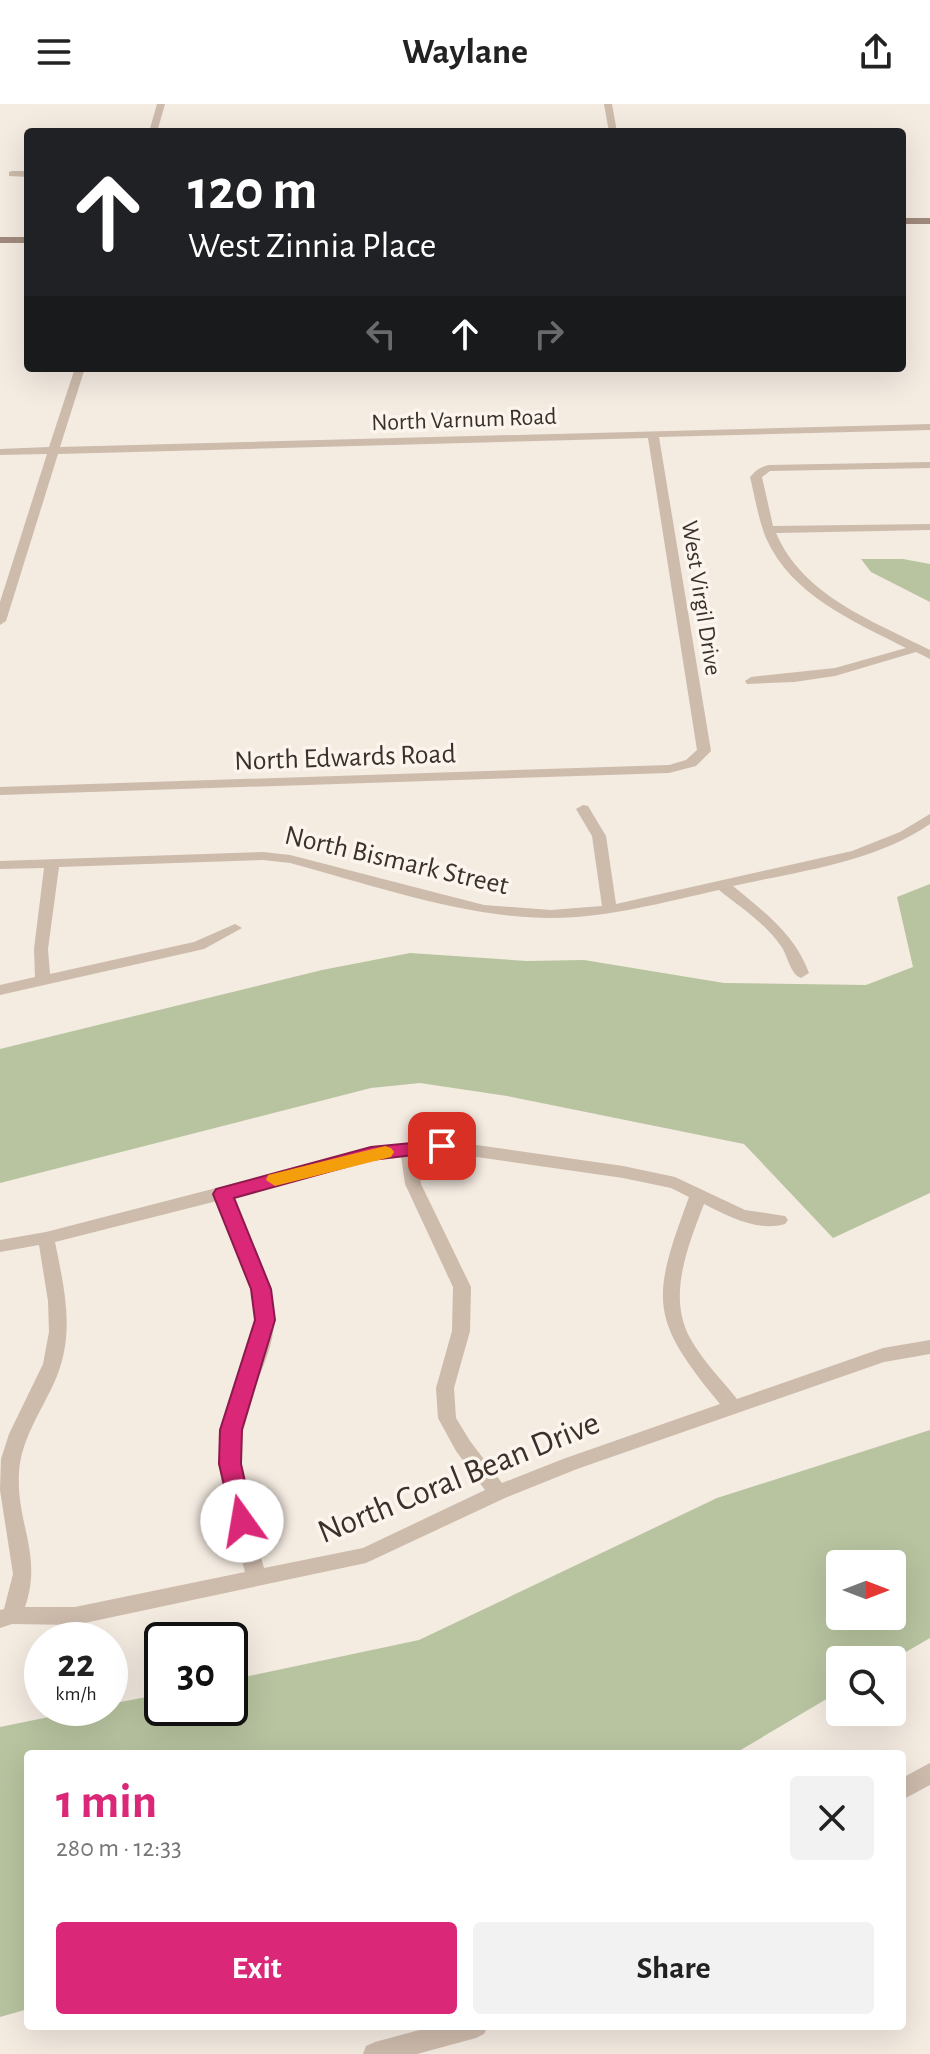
<!DOCTYPE html>
<meta charset="utf-8">
<style>
:root{--surface:#fff;--page:#f2f2f2;--text:#222;--muted:#767676;--accent:#db2777}
body{margin:0;font-family:"Alegreya Sans",sans-serif;background:var(--page);color:var(--text);height:100vh;display:flex;flex-direction:column;font-size:30px;white-space:nowrap}
*{box-sizing:border-box;margin:0}
p{font-size:26px;color:var(--muted)}
.icon{flex:none;width:44px;height:44px;fill:none;stroke:currentColor;stroke-width:2;stroke-linecap:round;stroke-linejoin:round}
.map{position:relative;flex:1;overflow:hidden}
.panel{position:absolute;left:24px;top:1646px;width:882px;height:280px;display:flex;flex-direction:column;background:var(--surface);border-radius:8px;box-shadow:0 8px 32px #0002}
.panel>*{flex:none}
.top-card{position:absolute;left:24px;top:24px;width:882px;height:244px;border-radius:8px;box-shadow:0 8px 32px #0002;background:#202124;color:#fff;overflow:hidden}
.needle{width:52px;rotate:90deg}
.fabs{position:absolute;left:826px;top:1446px;display:grid;gap:16px}
.fabs a{display:grid;place-items:center;width:80px;height:80px;border-radius:8px;background:var(--surface);box-shadow:0 8px 32px #0002;font-size:40px}
.speed{position:absolute;left:24px;top:1518px;display:flex;gap:16px;font-size:40px;font-weight:700;text-align:center}
.speed>*{display:grid;place-content:center;width:104px;height:104px;border-radius:50%;background:var(--surface);box-shadow:0 8px 32px #0002;line-height:1}
.speed small{font-size:20px;font-weight:400}
.speed .limit{border:4px solid #111;border-radius:12px;background:#fff;color:#111}
.pin{position:absolute;display:grid;place-items:center;width:68px;height:68px;color:#fff;margin:-34px;border-radius:16px;box-shadow:0 4px 12px #0006}
.me{position:absolute;width:88px;margin:-44px;rotate:347deg;stroke-linejoin:round;filter:drop-shadow(0 0 6px #0008)}
.turn{display:flex;align-items:center;gap:28px;height:168px;padding:0 32px;font-size:36px}
.turn .icon{width:104px;height:104px;stroke-width:2.5}
.turn b{display:block;font-size:56px;line-height:68px}
.lanes{display:flex;align-items:center;height:76px;padding:0 32px;background:#0003;justify-content:center;gap:40px;direction:ltr}
.lanes .off{opacity:.35}
.round{display:grid;place-items:center;flex:none;width:84px;height:84px;border-radius:8px;background:var(--page)}
.overview{display:flex;align-items:center;justify-content:space-between;height:136px;padding:0 32px}
h1{font-size:48px;font-weight:700;line-height:60px;color:var(--accent)}
.action{display:flex;gap:16px;margin-top:auto;padding:16px 32px}
.action a{flex:1;height:92px;border-radius:8px;background:var(--accent);color:#fff;font-size:32px;font-weight:700;line-height:92px;text-align:center}
.action a+a{background:var(--page);color:var(--text)}
header{display:flex;justify-content:space-between;align-items:center;height:104px;padding:0 32px;background:var(--surface);font-size:36px;font-weight:700}
.map>svg:first-child{display:block}
.green{fill:#b8c4a0;fill-rule:evenodd}
.lines{fill:none;stroke-linecap:round;stroke-linejoin:round}
.street{fill:#cdbbac;fill-rule:evenodd}
.secondary{fill:#a18a7d;fill-rule:evenodd}
.route{fill:#db2777;stroke:#8e194d;stroke-width:2}
.slow{fill:#f59e0b}
.labels{text-anchor:middle;stroke-width:7;stroke-linejoin:round;paint-order:stroke}
.far-street-label{font-size:24px;fill:#3b302b;stroke:#fbf5ee}
.street-label{font-size:28px;fill:#3b302b;stroke:#fbf5ee}
.near-street-label{font-size:34px;fill:#3b302b;stroke:#fbf5ee}
</style>
<header><svg class="icon" aria-label="menu" viewBox="0 0 24 24"><path d="M4 6h16M4 12h16M4 18h16"/></svg>Waylane<svg class="icon" aria-label="share" viewBox="0 0 24 24"><path d="M12 15V3M7 8l5-5 5 5M5 13v7h14v-7"/></svg></header>
<div class="map">
<svg width="930" height="1950" viewBox="0 0 930 1950">
<rect width="100%" height="100%" fill="#f4ebe1"/>
<path class="green" d="M861,455H903L930,460V498L871,468Z
M930,780V1089L833,1134L744,1040L507,992L420,979L371,984L0,1079V945L322,866L410,849L527,857L584,856L724,879L866,881L913,863L897,793Z
M930,1326V1534L892,1556H840V1587L734,1650H28V1905L0,1913V1623L93,1604H110V1600L162,1590V1604H230V1576L419,1536L717,1394ZM840,1460H892V1512H840Z"/>
<g class="lines">
<path class="street" d="M157,0H165L157,28H149Z
M604,0H612L617,28H609Z
M12,67H28V73L9,72V68Z
M75,264H85L60,343L930,320V326L659,333L711,647L696,662L669,669L0,691V683L669,661L686,656L697,646L648,334L58,350L6,517L0,521V498L47,350L0,351V345L49,343Z
M930,358V364L770,367L762,373L773,422L930,420V426L776,429C803,492 873,517 930,546V555L916,548L835,572L794,578L747,580L745,577L751,573L835,564L906,544C853,517 791,491 766,434C758,414 755,393 750,373C756,366 760,363 769,361Z
M583,701L588,702L606,732L616,800L852,747L900,728L930,710V720C873,759 799,767 733,782C764,808 795,830 809,869L801,874C790,870 788,852 781,842C765,819 740,803 719,786C664,798 608,814 551,814C466,814 372,781 290,759L263,756L59,763L48,845L50,870L194,838L235,820L242,824L204,845L0,891V881L35,873L34,845L44,764L0,765V757L263,748L290,751L484,801L551,806L602,802L592,732L576,705Z
M442,1036L623,1062L675,1073L745,1106L785,1112L788,1116L785,1120C757,1128 728,1112 704,1100C688,1142 667,1192 690,1234C703,1257 721,1275 737,1295L883,1244L930,1236V1250L884,1258L577,1365L505,1394L366,1459L75,1521L12,1520L0,1524V1506L4,1505L13,1470L0,1386L1,1355L9,1330L43,1260L49,1228L48,1197L39,1141L0,1148V1136L46,1128L371,1044ZM442,1048L623,1074L671,1084L689,1093C651,1196 649,1214 720,1300L563,1355L502,1379L470,1337L456,1314L454,1284L470,1227L471,1183L421,1080L417,1050ZM401,1052L405,1080L453,1183L452,1227L436,1284L438,1314L456,1347L485,1386L363,1444L264,1464C252,1420 232,1372 241,1326C248,1286 277,1250 274,1208C271,1168 247,1131 233,1093L371,1056ZM217,1097C231,1135 256,1172 256,1213C256,1252 231,1286 222,1324C212,1372 233,1422 245,1468L75,1503H25C43,1451 16,1419 19,1369C21,1333 44,1304 57,1272C75,1227 64,1183 55,1138Z
M930,1659V1681L902,1696V1674Z
M434,1922H488L484,1930L476,1934L417,1950H363L366,1942L375,1938Z"/>
<path class="secondary" d="M902,114H930V120H902Z
M0,133H28V139H0Z"/>
</g>
<path class="route" d="M442,1036L448,1037L451,1042L448,1047L371,1056L234,1094L271,1185L275,1216L242,1326L241,1360L254,1417L250,1423L242,1426L234,1423L219,1360L220,1326L255,1216L251,1185L213,1090L216,1085L371,1043Z"/>
<path class="slow" d="M385,1042L391,1044L394,1048L391,1053L275,1082L266,1076L268,1071Z"/>
<g class="labels">
<g class="far-street-label">
<text transform="translate(464 315) rotate(-2)" y="8">North Varnum Road</text>
<text transform="translate(702 494) rotate(81)" y="8">West Virgil Drive</text>
</g>
<g class="street-label">
<text transform="translate(345 652) rotate(-2)" y="10">North Edwards Road</text>
<text transform="translate(397 755) rotate(13)" y="10">North Bismark Street</text>
</g>
<g class="near-street-label">
<text transform="translate(458 1372) rotate(-22)" y="12">North Coral Bean Drive</text>
</g>
</g>
</svg>
<div class="fabs">
<a><svg class="needle" viewBox="-14 -14 28 28"><path d="M0-13l5 13h-10z" fill="#e53935"/><path d="M0 13l5-13h-10z" fill="#767676"/></svg></a>
<a><svg class="icon" aria-label="search" viewBox="0 0 24 24"><circle cx="10" cy="10" r="6"/><path d="M15 15l6 6"/></svg></a>
</div>
<div class="speed"><div>22<small>km/h</small></div><div class="limit">30</div></div>
<div class="pin" style="left:442px;top:1042px;background:#d93025"><svg class="icon" aria-label="arrive" viewBox="0 0 24 24"><path d="M6 21V4h12l-3 4 3 4H6"/></svg></div>
<svg class="me" style="left:242px;top:1417px" viewBox="-20 -20 40 40"><circle r="19" fill="#fff"/><path d="M0-13L10 11 0 6-10 11z" fill="#db2777"/></svg>
<div class="top-card">
<div class="turn"><svg class="icon" aria-label="ahead" viewBox="0 0 24 24"><path d="M12 20V5M6 11l6-6 6 6"/></svg><div><b>120 m</b>West Zinnia Place</div></div>
<div class="lanes"><svg class="icon off" aria-label="left" viewBox="0 0 24 24"><path d="M17 20v-9H6M10 6l-5 5 5 5"/></svg><svg class="icon" aria-label="ahead" viewBox="0 0 24 24"><path d="M12 20V5M6 11l6-6 6 6"/></svg><svg class="icon off" aria-label="right" viewBox="0 0 24 24"><path d="M7 20v-9h11M14 6l5 5-5 5"/></svg></div>
</div>
<section class="panel">
<div class="overview"><div><h1>1 min</h1><p>280 m · 12:33</p></div><a class="round"><svg class="icon" aria-label="close" viewBox="0 0 24 24"><path d="M6 6l12 12M18 6L6 18"/></svg></a></div>
<div class="action"><a>Exit</a><a>Share</a></div>
</section>
</div>
